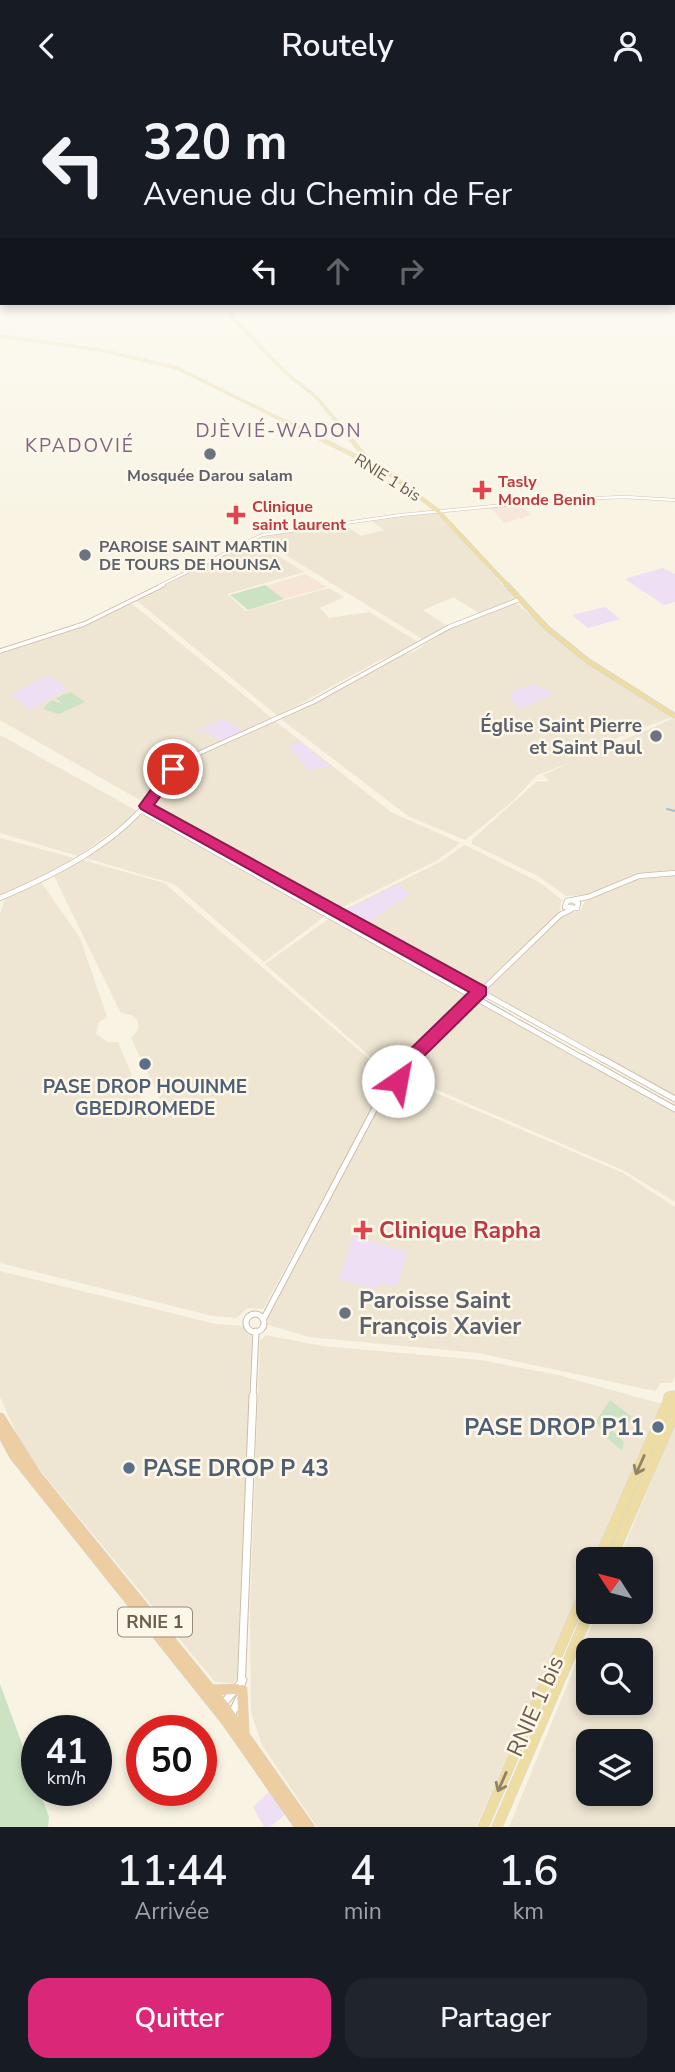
<!DOCTYPE html>
<html lang="fr">
<meta charset="utf-8">
<style>
:root{--surface:#171b24;--page:#20242c;--text:#f1f3f6;--muted:#9ea1a6;--accent:#db2777}
body{margin:0;font-family:"Nunito Sans",sans-serif;background:var(--page);color:var(--text);height:100vh;display:flex;flex-direction:column;font-size:26px;white-space:nowrap}
*{box-sizing:border-box;margin:0}
p{font-size:23px;color:var(--muted)}
.icon{flex:none;width:38px;height:38px;fill:none;stroke:currentColor;stroke-width:2;stroke-linecap:round;stroke-linejoin:round}
.map{position:relative;height:1736px;overflow:hidden}
.drawer{display:flex;flex-direction:column;background:var(--surface);flex:1}
.drawer>*{flex:none}
.top-card{position:absolute;left:0px;top:0px;width:676px;height:214px;box-shadow:0 4px 10px #0003;background:#171b24;color:var(--text);overflow:hidden}
.needle{width:46px;rotate:306deg}
.tools{position:absolute;left:576px;top:1456px;display:grid;gap:14px}
.tools a{display:grid;place-items:center;width:77px;height:77px;border-radius:14px;background:var(--surface);box-shadow:0 4px 10px #0003;font-size:35px}
.speed{position:absolute;left:21px;top:1624px;display:flex;gap:14px;font-size:35px;font-weight:700;text-align:center}
.speed>*{display:grid;place-content:center;width:91px;height:91px;border-radius:50%;background:var(--surface);box-shadow:0 4px 10px #0003;line-height:1}
.speed small{font-size:18px;font-weight:400}
.speed .limit{border:10px solid #d22;background:#fff;color:#111}
.pin{position:absolute;display:grid;place-items:center;width:60px;height:60px;color:#fff;margin:-30px;border:4px solid #fff;border-radius:50%;box-shadow:0 2px 7px #0007}
.me{position:absolute;width:77px;margin:-38px;rotate:33deg;stroke-linejoin:round;filter:drop-shadow(0 0 5px #0008)}
.turn{display:flex;align-items:center;gap:24px;height:147px;padding:0 28px;font-size:32px}
.turn .icon{width:91px;height:91px;stroke-width:2.5}
.turn b{display:block;font-size:49px;line-height:60px}
.lanes{display:flex;align-items:center;height:66px;padding:0 28px;background:#0003;justify-content:center;gap:35px;direction:ltr}
.lanes .off{opacity:.35}
.eta{display:flex;justify-content:space-evenly;align-items:center;height:119px;text-align:center}
.eta b{font-size:42px;font-weight:600;line-height:49px}
.primary-button{display:flex;gap:14px;margin-top:auto;padding:14px 28px}
.primary-button a{flex:1;height:80px;border-radius:21px;background:var(--accent);color:#fff;font-size:28px;font-weight:600;line-height:80px;text-align:center}
.primary-button a+a{background:var(--page);color:var(--text)}
header{display:flex;justify-content:space-between;align-items:center;height:91px;padding:0 28px;background:var(--surface);font-size:32px;font-weight:600}
.map>svg:first-child{display:block}
.residential{fill:#eee5d2;fill-rule:evenodd}
.commercial{fill:#f7e5d7}
.education{fill:#efdff4}
.green{fill:#cbe3c3}
.lines{fill:none;stroke-linecap:round;stroke-linejoin:round}
.stream{stroke:#a2c1ce;stroke-width:2}
.secondary-far4-casing{stroke:#cabca9;stroke-width:3.5}
.secondary-far3-casing{stroke:#cabca9;stroke-width:5}
.secondary-far2-casing{stroke:#cabca9;stroke-width:6}
.secondary-far1-casing{stroke:#cabca9;stroke-width:7}
.secondary-casing{stroke:#cabca9;stroke-width:9}
.primary-far4-casing{stroke:#d9d5d0;stroke-width:3.5}
.primary-far3-casing{stroke:#d9d5d0;stroke-width:4.5}
.primary-far2-casing{stroke:#d9d5d0;stroke-width:6}
.primary-far1-casing{stroke:#d9d5d0;stroke-width:10}
.primary-casing{stroke:#d9d5d0;stroke-width:11}
.trunk-casing{stroke:#d9d5d0;stroke-width:11}
.secondary-far4{stroke:#fff;stroke-width:2.5}
.secondary-far3{stroke:#fff;stroke-width:3.5}
.secondary-far2{stroke:#fff;stroke-width:4.5}
.secondary-far1{stroke:#fff;stroke-width:5}
.secondary{stroke:#fff;stroke-width:7}
.primary-far4{stroke:#eedda3;stroke-width:2.5}
.primary-far3{stroke:#eedda3;stroke-width:3.5}
.primary-far2{stroke:#eedda3;stroke-width:4.5}
.primary-far1{stroke:#eedda3;stroke-width:8}
.primary{stroke:#eedda3;stroke-width:10}
.trunk{stroke:#eccea2;stroke-width:10}
.oneway{stroke:#938366}
.route{fill:#db2777;stroke:#8e194d;stroke-width:2}
.worship-dot{fill:#6b7280;stroke:#fcf7e8;stroke-width:2.5}
.health-dot{fill:#e0444e;stroke:#fcf7e8;stroke-width:2.5}
.service-dot{fill:#5c6f8a;stroke:#fcf7e8;stroke-width:2.5}
.labels{text-anchor:middle;stroke-width:5;stroke-linejoin:round;paint-order:stroke}
.far-worship-label{font-size:16px;font-weight:bold;fill:#5b616d;stroke:#fcf7e8}
.far-street-label{font-size:16px;fill:#6c5c4c;stroke:#fcf7e8}
.far-health-label{font-size:16px;font-weight:bold;fill:#be3a42;stroke:#fcf7e8;text-anchor:start}
.shield{fill:#fcf7e8;stroke:#978a7b;stroke-width:2}
.shield-label{font-size:18px;font-weight:bold;fill:#6c5c4c}
.far-quarter-label{font-size:19px;letter-spacing:2px;fill:#816588;stroke:#fcf7e8}
.worship-label{font-size:19px;font-weight:bold;fill:#5b616d;stroke:#fcf7e8;text-anchor:end}
.service-label{font-size:19px;font-weight:bold;fill:#4e5e75;stroke:#fcf7e8}
.near-health-label{font-size:23px;font-weight:bold;fill:#be3a42;stroke:#fcf7e8;text-anchor:start}
.near-worship-label{font-size:23px;font-weight:bold;fill:#5b616d;stroke:#fcf7e8;text-anchor:start}
.near-service-label{font-size:23px;font-weight:bold;fill:#4e5e75;stroke:#fcf7e8;text-anchor:end}
.near-street-label{font-size:23px;fill:#6c5c4c;stroke:#fcf7e8}
</style>
<header><svg class="icon" aria-label="back" viewBox="0 0 24 24"><path d="M15 5l-7 7 7 7"/></svg>Routely<svg class="icon" aria-label="person" viewBox="0 0 24 24"><circle cx="12" cy="8" r="4"/><path d="M4 21q1-7 8-7t8 7"/></svg></header>
<div class="map">
<svg width="675" height="1736" viewBox="0 0 675 1736">
<rect width="100%" height="100%" fill="#f8f3e2"/>
<path class="residential" d="M438,421L515,508L479,522L453,506L423,519L447,535L424,549L258,447L343,433L361,445L384,439L372,430Z
M253,449L304,481L227,503L246,520L329,497L344,506L320,517L329,527L369,521L420,552L378,570L278,625L136,509Z
M131,512L273,628L178,672L145,712L0,629V562L76,538Z
M516,512L576,563L672,626L619,646L578,669L537,684L513,710L465,749L408,725L281,628L378,574L417,559L449,537Z
M672,628L675,629V779L635,784L586,804L566,805L538,785L472,753V749L536,691L549,690L543,684Z
M275,630L391,721L460,752L436,770L337,819L147,714L174,679L203,661Z
M0,644L139,721L78,765L0,742Z
M143,723L325,825L264,871L174,793L82,766Z
M0,747L74,767L53,781L0,805Z
M465,754L539,791L562,809L559,821L480,898L339,821L440,771Z
M79,768L164,792L384,981L383,998L263,1218L247,1217L237,1227L213,1225L0,1172V822L6,806L41,791L80,847L107,926L99,931L96,943L108,951H118L148,1023L165,1018L131,947L138,939V930L132,924L121,922L54,785Z
M675,784V1004L485,900L562,824L581,819L585,810L635,789Z
M330,827L471,906L398,973L386,976L371,966L265,873Z
M474,909L675,1020V1111L625,1080L407,986L408,975Z
M405,989L623,1082L675,1116V1285L672,1292H661L655,1300L478,1262L309,1246L269,1234L268,1227L387,1002Z
M0,1180L216,1233L242,1235L252,1241L237,1587L233,1592L215,1591L25,1361L0,1306Z
M266,1244L322,1255L480,1269L558,1284L662,1313L594,1468H588V1482L476,1736H317L262,1654L251,1621L250,1521L260,1250Z
M675,1333V1736H509L597,1521H640V1468H619ZM588,1559H640V1612H588ZM588,1650H640V1703H588Z"/>
<path class="commercial" d="M520,414L532,424L505,432L490,417Z
M306,483L327,496L284,508L265,495Z"/>
<path class="education" d="M662,477L675,483V511L664,514L625,488Z
M605,516L620,528L588,537L572,524Z
M49,584L68,598L29,619L11,603Z
M534,593L554,603L521,618L512,610V601Z
M224,628L243,640L219,649L206,640L199,643L195,641Z
M299,650L320,667L332,675L309,679L288,656Z
M398,793L410,803L366,833L342,821Z
M353,1145L407,1161L397,1195L380,1192L376,1198L339,1189Z
M272,1698L287,1722L270,1736H264L253,1716Z"/>
<path class="green" d="M265,494L284,508L248,519L230,504Z
M71,601L85,611L59,623L43,618L51,609L62,613L56,607Z
M610,1309L632,1326L629,1332L614,1325L605,1335L609,1343L612,1339L624,1351L622,1360L606,1346L596,1330Z
M0,1593L49,1726L48,1736H0Z"/>
<g class="lines">
<path class="stream" d="M667,718L675,720
M479,906L512,925
M519,929L585,966"/>
<defs>
<path id="secondary-far4" d="M159,495L262,444L401,424L569,408L625,406L675,409"/>
<path id="secondary-far3" d="M0,560L84,533L163,494
M154,703L171,680L195,664L313,611L449,536L518,509"/>
<path id="secondary-far2" d="M146,715L604,969
M142,720L586,969
M0,807C56,783 119,752 155,702
M572,809L578,812L577,817L565,816L567,810Z
M572,809L588,806L639,785L675,782
M410,969L560,824L572,818"/>
<path id="secondary-far1" d="M583,967L675,1018
M601,967L675,1008
M387 983a8 8 0 1 1 16 0a8 8 0 1 1-16 0Z
M396,976L411,967
M246 1232a9 9 0 1 1 18 0a9 9 0 1 1-18 0Z
M264,1227L384,1000L387,987
M253,1306L256,1240"/>
<path id="secondary" d="M241,1600L253,1305
M224,1612L243,1589
M231,1625L239,1608"/>
<path id="primary-far4" d="M230,212L233,228L284,280L317,307L338,332
M0,245L101,259L177,277L288,332"/>
<path id="primary-far3" d="M285,330L387,381L438,420L508,495
M336,330L371,373"/>
<path id="primary-far2" d="M507,494L547,537L588,570L675,625"/>
<path id="primary-far1" d="M669,1306L675,1305"/>
<path id="primary" d="M675,1305L669,1306L668,1310L675,1316
M599,1468L668,1311
M611,1468L675,1321
M483,1736L588,1493
M497,1736L589,1521"/>
<path id="trunk" d="M0,1327L36,1384L223,1614L309,1736
M0,1338L14,1364L227,1631L300,1736
M211,1599L236,1598
M242,1599L244,1641"/>
</defs>
<use href="#secondary-far4" class="secondary-far4-casing"/>
<use href="#secondary-far3" class="secondary-far3-casing"/>
<use href="#secondary-far2" class="secondary-far2-casing"/>
<use href="#secondary-far1" class="secondary-far1-casing"/>
<use href="#secondary" class="secondary-casing"/>
<use href="#primary-far4" class="primary-far4-casing"/>
<use href="#primary-far3" class="primary-far3-casing"/>
<use href="#primary-far2" class="primary-far2-casing"/>
<use href="#primary-far1" class="primary-far1-casing"/>
<use href="#primary" class="primary-casing"/>
<use href="#trunk" class="trunk-casing"/>
<use href="#secondary-far4" class="secondary-far4"/>
<use href="#secondary-far3" class="secondary-far3"/>
<use href="#secondary-far2" class="secondary-far2"/>
<use href="#secondary-far1" class="secondary-far1"/>
<use href="#secondary" class="secondary"/>
<use href="#primary-far4" class="primary-far4"/>
<use href="#primary-far3" class="primary-far3"/>
<use href="#primary-far2" class="primary-far2"/>
<use href="#primary-far1" class="primary-far1"/>
<use href="#primary" class="primary"/>
<use href="#trunk" class="trunk"/>
</g>
<defs><path id="oneway-shaft" d="M-6 0H5M1.5-3L5.5 0L1.5 3" fill="none" stroke-width="1.6" stroke-linecap="round" stroke-linejoin="round" transform="scale(1.75)"/></defs>
<g class="oneway">
<use href="#oneway-shaft" transform="translate(640 1374) rotate(114)"/>
<use href="#oneway-shaft" transform="translate(502 1691) rotate(114)"/>
</g>
<linearGradient id="sky" x2="0" y2="1"><stop stop-color="#95c1e4"/><stop offset="0.46" stop-color="#fcfaf2"/><stop offset="1" stop-color="#fcfaf2" stop-opacity="0"/></linearGradient>
<rect width="675" height="446" fill="url(#sky)"/>
<path class="route" d="M168,675L180,678L154,714L486,896V904L417,972L410,991L398,997L389,990L403,965L469,901L141,718L139,715Z"/>
<g class="worship-dot">
<circle cx="210" cy="363" r="7"/>
<circle cx="85" cy="464" r="7"/>
<circle cx="656" cy="645" r="7"/>
<circle cx="345" cy="1222" r="7"/>
</g>
<g class="health-dot">
<path d="M478.5 388.5h7v7h7v7h-7v7h-7v-7h-7v-7h7z"/>
<path d="M232.5 413.5h7v7h7v7h-7v7h-7v-7h-7v-7h7z"/>
<path d="M359.5 1128.5h7v7h7v7h-7v7h-7v-7h-7v-7h7z"/>
</g>
<g class="service-dot">
<circle cx="145" cy="973" r="7"/>
<circle cx="658" cy="1336" r="7"/>
<circle cx="129" cy="1377" r="7"/>
</g>
<g class="labels">
<g class="far-worship-label">
<text x="210" y="390">Mosquée Darou salam</text>
<text x="99" y="461" text-anchor="start">PAROISE SAINT MARTIN<tspan x="99" dy="18">DE TOURS DE HOUNSA</tspan></text>
</g>
<g class="far-street-label">
<text transform="translate(388 386) rotate(32)" y="6">RNIE 1 bis</text>
</g>
<g class="far-health-label">
<text x="498" y="396">Tasly<tspan x="498" dy="18">Monde Benin</tspan></text>
<text x="252" y="421">Clinique<tspan x="252" dy="18">saint laurent</tspan></text>
</g>
<rect class="shield" x="118" y="1516.5" width="74" height="29" rx="5"/>
<g class="shield-label">
<text x="155" y="1537">RNIE 1</text>
</g>
<g class="far-quarter-label">
<text x="279" y="346">DJÈVIÉ-WADON</text>
<text x="80" y="361">KPADOVIÉ</text>
</g>
<g class="worship-label">
<text x="642" y="641">Église Saint Pierre<tspan x="642" dy="22">et Saint Paul</tspan></text>
</g>
<g class="service-label">
<text x="145" y="1002">PASE DROP HOUINME<tspan x="145" dy="22">GBEDJROMEDE</tspan></text>
</g>
<g class="near-health-label">
<text x="379" y="1147">Clinique Rapha</text>
</g>
<g class="near-worship-label">
<text x="359" y="1217">Paroisse Saint<tspan x="359" dy="26">François Xavier</tspan></text>
</g>
<g class="near-service-label">
<text x="644" y="1344">PASE DROP P11</text>
<text x="143" y="1385" text-anchor="start">PASE DROP P 43</text>
</g>
<g class="near-street-label">
<text transform="translate(535 1615) rotate(-66)" y="8">RNIE 1 bis</text>
</g>
</g>
</svg>
<div class="tools">
<a><svg class="needle" viewBox="-14 -14 28 28"><path d="M0-13l5 13h-10z" fill="#e53935"/><path d="M0 13l5-13h-10z" fill="#9ea1a6"/></svg></a>
<a><svg class="icon" aria-label="search" viewBox="0 0 24 24"><circle cx="10" cy="10" r="6"/><path d="M15 15l6 6"/></svg></a>
<a><svg class="icon" aria-label="layers" viewBox="0 0 24 24"><path d="M12 4l9 5-9 5-9-5zM3 14l9 5 9-5"/></svg></a>
</div>
<div class="speed"><div>41<small>km/h</small></div><div class="limit">50</div></div>
<div class="pin" style="left:173px;top:678px;background:#d93025"><svg class="icon" aria-label="arrive" viewBox="0 0 24 24"><path d="M6 21V4h12l-3 4 3 4H6"/></svg></div>
<svg class="me" style="left:398px;top:990px" viewBox="-20 -20 40 40"><circle r="19" fill="#fff"/><path d="M0-13L10 11 0 6-10 11z" fill="#db2777"/></svg>
<div class="top-card">
<div class="turn"><svg class="icon" aria-label="left" viewBox="0 0 24 24"><path d="M17 20v-9H6M10 6l-5 5 5 5"/></svg><div><b>320 m</b>Avenue du Chemin de Fer</div></div>
<div class="lanes"><svg class="icon" aria-label="left" viewBox="0 0 24 24"><path d="M17 20v-9H6M10 6l-5 5 5 5"/></svg><svg class="icon off" aria-label="ahead" viewBox="0 0 24 24"><path d="M12 20V5M6 11l6-6 6 6"/></svg><svg class="icon off" aria-label="right" viewBox="0 0 24 24"><path d="M7 20v-9h11M14 6l5 5-5 5"/></svg></div>
</div>
</div>
<section class="drawer">
<div class="eta">
<div><b>11:44</b><p>Arrivée</p></div>
<div><b>4</b><p>min</p></div>
<div><b>1.6</b><p>km</p></div>
</div>
<div class="primary-button"><a>Quitter</a><a>Partager</a></div>
</section>
